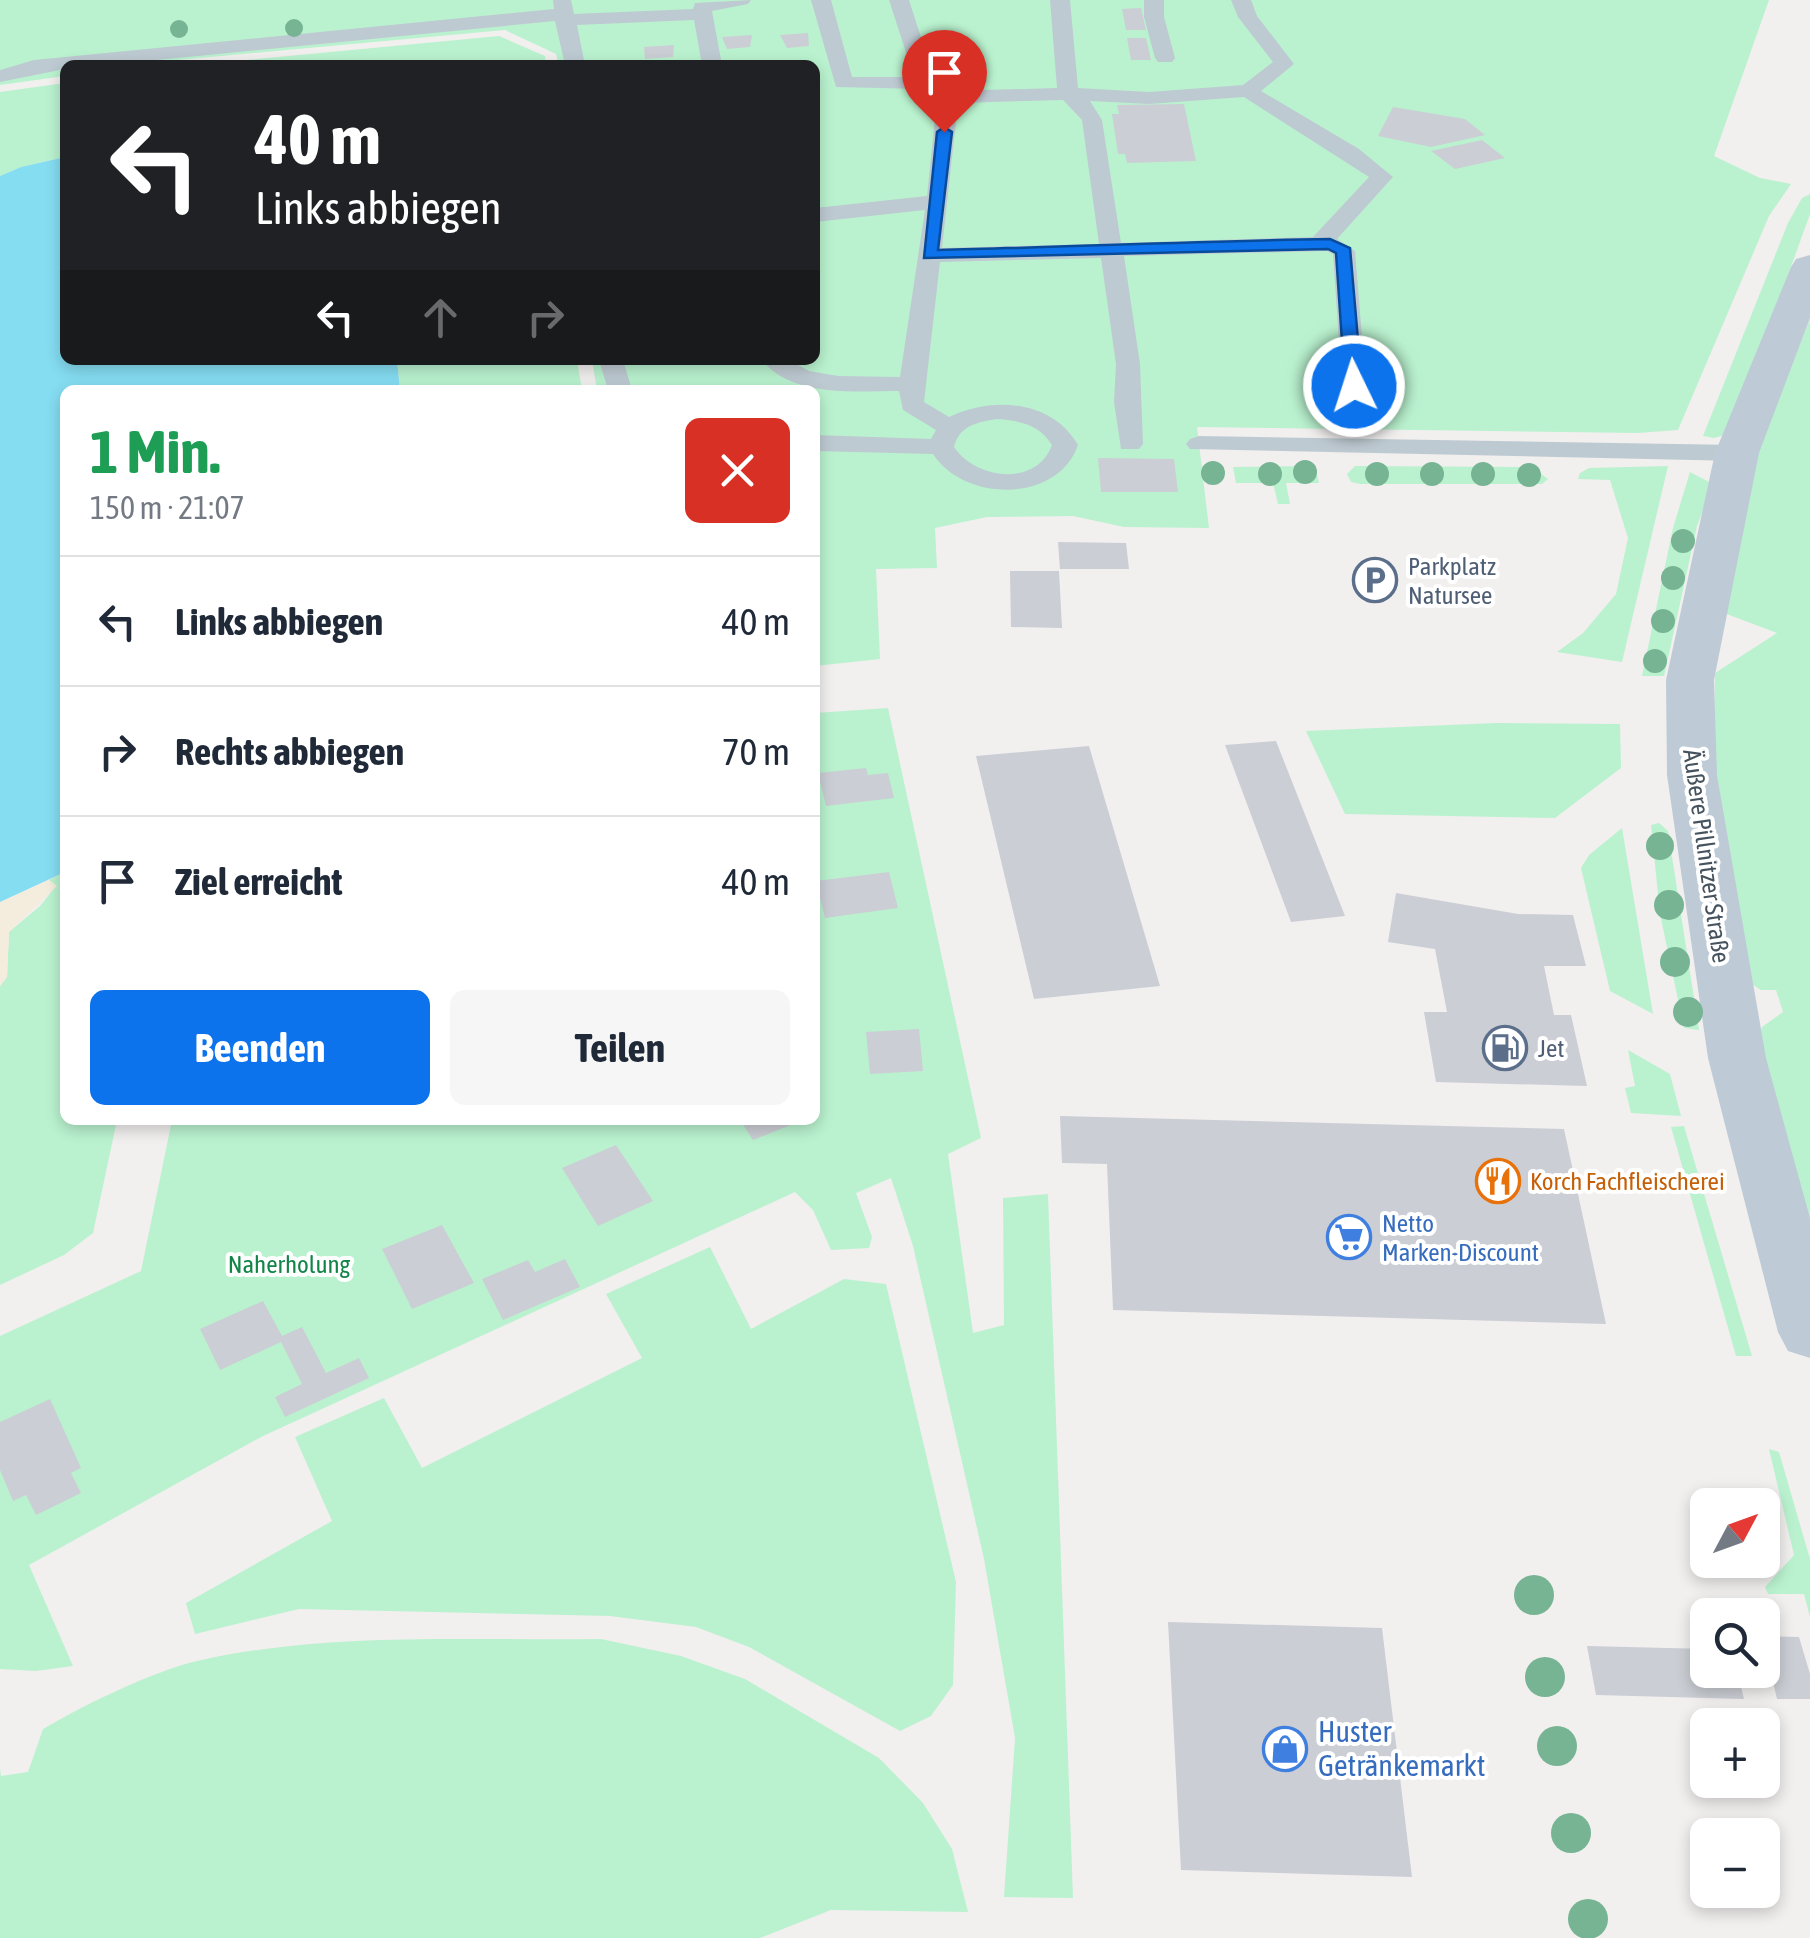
<!DOCTYPE html>
<html lang="de">
<meta charset="utf-8">
<style>
:root{--surface:#fff;--page:#f6f6f7;--text:#1f2937;--muted:#747a83;--line:#e0e1e3;--accent:#0d73ed}
body{margin:0;font-family:"Asap Condensed",sans-serif;background:var(--page);color:var(--text);height:100vh;display:flex;flex-direction:column;font-size:38px;white-space:nowrap}
*{box-sizing:border-box;margin:0}
p{font-size:32px;color:var(--muted)}
.icon{flex:none;width:55px;height:55px;fill:none;stroke:currentColor;stroke-width:2;stroke-linecap:round;stroke-linejoin:round}
.map{position:relative;flex:1;overflow:hidden}
.drawer{position:absolute;left:60px;top:385px;width:760px;height:740px;display:flex;flex-direction:column;background:var(--surface);border-radius:15px;box-shadow:0 5px 15px #0003}
.drawer>*{flex:none}
.top-card{position:absolute;left:60px;top:60px;width:760px;height:305px;border-radius:15px;box-shadow:0 5px 15px #0003;background:#202124;color:#fff;overflow:hidden}
.needle{width:65px;rotate:49deg}
.controls{position:absolute;left:1690px;top:1488px;display:grid;gap:20px}
.controls a{display:grid;place-items:center;width:90px;height:90px;border-radius:15px;background:var(--surface);box-shadow:0 5px 15px #0003;font-size:50px}
.pin{position:absolute;display:grid;place-items:center;width:85px;height:85px;color:#fff;margin:-102px -42px;border-radius:50% 50% 50% 0;rotate:-45deg;box-shadow:0 0 10px #0007}
.pin .icon{rotate:45deg}
.me{position:absolute;width:110px;margin:-55px;rotate:356deg;stroke-linejoin:round;filter:drop-shadow(0 0 8px #0008)}
.turn{display:flex;align-items:center;gap:35px;height:210px;padding:0 30px;font-size:45px}
.turn .icon{width:130px;height:130px;stroke-width:2.5}
.turn b{display:block;font-size:70px;line-height:85px}
.lanes{display:flex;align-items:center;height:95px;padding:0 30px;background:#0003;justify-content:center;gap:50px;direction:ltr}
.lanes .off{opacity:.35}
.round{display:grid;place-items:center;flex:none;width:105px;height:105px;border-radius:15px;background:var(--page)}
.overview{display:flex;align-items:center;justify-content:space-between;height:170px;padding:0 30px}
h1{font-size:60px;font-weight:700;line-height:75px;color:#1e9e55}
.button{display:flex;gap:20px;margin-top:auto;padding:20px 30px}
.button a{flex:1;height:115px;border-radius:15px;background:var(--accent);color:#fff;font-size:40px;font-weight:700;line-height:115px;text-align:center}
.button a+a{background:var(--page);color:var(--text)}
ul{padding:0;list-style:none}
li{display:flex;align-items:center;gap:30px;height:130px;padding:0 30px;border-top:2px solid var(--line)}
li div{flex:1}
li b{display:block;font-size:38px}
li em{font-style:normal}
.map>svg:first-child{display:block}
.green{fill:#baf2cf}
.sand{fill:#f4edde}
.water{fill:#85ddf2}
.building{fill:#cbced4}
.lines{fill:none;stroke-linecap:round;stroke-linejoin:round}
.service{fill:#becad2;fill-rule:evenodd}
.secondary{fill:#becbd7;fill-rule:evenodd}
.tree{fill:#76b493}
.route{fill:#0d73ed;stroke:#084b9a;stroke-width:2.5}
.labels{text-anchor:middle;stroke-width:8;stroke-linejoin:round;paint-order:stroke}
.service-label{font-size:25px;fill:#4e5e75;stroke:#fff;text-anchor:start}
.street-label{font-size:25px;fill:#46535e;stroke:#fff}
.food-label{font-size:25px;fill:#c56008;stroke:#fff;text-anchor:start}
.shop-label{font-size:25px;fill:#366cbe;stroke:#fff;text-anchor:start}
.park-label{font-size:25px;fill:#118448;stroke:#fff}
.near-shop-label{font-size:30px;fill:#366cbe;stroke:#fff;text-anchor:start}
</style>
<div class="map">
<svg width="1810" height="1938" viewBox="0 0 1810 1938">
<rect width="100%" height="100%" fill="#f2efef"/>
<path class="green" d="M0,0H1769L1714,156L1760,178L1791,184L1769,216L1678,430L1638,433L1197,427L1209,528L1124,527L1073,516L987,517L935,528L937,568L876,569L880,659L815,666V390H597L592,360H815V65H559L556,54L505,30L124,65H65V76L0,85Z
M499,36L545,56L546,65H194Z
M65,83V157L21,167L0,176V92Z
M1810,194V214L1731,433L1714,438L1703,436L1788,223L1802,198Z
M1810,319V1227L1757,1042L1762,1027L1783,1012L1776,990H1761L1750,983L1714,758L1715,673L1777,633L1724,613L1754,457Z
M397,360H577L582,390H400Z
M1315,466L1319,483H1286L1290,504H1278L1273,483H1236L1233,467Z
M1355,466L1532,467L1548,479L1542,484H1360L1351,482L1347,474Z
M1668,466L1622,662L1557,652L1583,633L1616,594L1628,538L1610,480L1578,479L1580,473L1589,468Z
M1690,472L1713,484L1697,526L1664,676H1642L1673,528Z
M888,708L981,1138L948,1154L973,1333L1004,1325L1003,1198L1048,1194L1073,1898L1004,1897L1015,1738L984,1559L913,1246L891,1178L856,1193L872,1237L869,1248L831,1250L813,1210L795,1192L263,1436L29,1565L73,1666L36,1671L0,1669V1336L141,1271L172,1120H815V713Z
M1496,723L1620,724L1621,768L1555,818L1345,814L1306,731Z
M1659,823L1668,831L1699,1030L1684,1028L1660,914L1651,825Z
M1622,828L1653,1014L1610,991L1581,868L1589,855Z
M65,872V1120H117L93,1233L64,1255L0,1285V986L7,977L9,932L40,906L56,886L49,880Z
M1628,1050L1670,1074L1681,1116L1631,1113L1625,1088L1635,1086Z
M1684,1126L1752,1356H1736L1671,1127Z
M710,1247L751,1329L844,1279L886,1284L956,1582L953,1685L931,1716L900,1731L749,1647L696,1627L610,1616L299,1609L195,1634L186,1603L332,1521L295,1437L384,1398L422,1468L642,1358L606,1294Z
M1769,1449L1779,1452L1810,1559V1617L1804,1594H1768L1765,1587L1794,1555Z
M601,1639L681,1656L745,1679L879,1758L923,1803L952,1849L968,1912L831,1910L760,1938H0V1769L1,1776L28,1772L43,1729C84,1705 151,1672 197,1661C328,1631 467,1641 601,1639Z"/>
<path class="sand" d="M49,880L57,886L9,932L7,977L0,986V902Z"/>
<path class="water" d="M65,157V360H397L400,390H65V872L0,902V176L21,167Z"/>
<path class="building" d="M1141,8L1146,30H1126L1122,9Z
M808,33L809,46L787,48L780,35Z
M752,35L750,47L727,49L722,37Z
M1127,38H1146L1151,60H1131Z
M674,45L673,57L645,59L644,47Z
M1184,104L1196,161L1127,163L1125,154H1118L1112,114H1119L1117,105Z
M1393,107L1465,119L1485,135L1431,147L1378,136Z
M1482,140L1505,158L1455,169L1431,151Z
M1098,458L1174,459L1178,492H1101Z
M1058,542L1126,543L1129,569H1060Z
M1010,571H1059L1062,628L1011,627Z
M1276,741L1345,916L1291,922L1225,745Z
M1089,746L1160,986L1034,999L976,756Z
M866,768L868,775L888,773L894,798L826,806L818,773Z
M889,872L898,908L825,918L816,881Z
M1396,893L1518,914L1573,915L1586,966H1544L1554,1015H1571L1587,1086L1436,1082L1424,1012H1447L1435,949L1388,942Z
M919,1029L923,1071L870,1074L866,1032Z
M1060,1116L1564,1129L1606,1324L1113,1310L1107,1164L1062,1163Z
M740,1120H803L753,1140Z
M616,1145L653,1201L598,1226L562,1168Z
M442,1225L474,1283L412,1309L382,1249Z
M565,1259L580,1287L503,1320L482,1279L528,1260L535,1272Z
M263,1301L282,1336L302,1327L326,1373L359,1358L369,1378L285,1417L275,1397L302,1384L281,1342L220,1370L200,1329Z
M50,1399L81,1468L71,1473L81,1493L36,1515L26,1495L13,1501L0,1470V1422Z
M1168,1622L1382,1628L1412,1877L1181,1870Z
M1762,1636L1799,1637L1810,1674V1699H1777Z
M1587,1646L1708,1649V1670H1737L1744,1699L1596,1695Z"/>
<g class="lines">
<path class="service" d="M553,0H571L574,14L693,9L695,3L751,0L748,4L712,11L722,65H702L694,20L577,25L585,65H565L555,21L106,65H65V69L0,82V70L34,60L554,9Z
M811,0H831L852,77H914L889,0H909L933,75L952,91L1057,88L1050,0H1070L1078,88L1149,92L1243,85L1273,62L1238,17L1231,0H1251L1257,16L1294,64L1261,91L1359,149L1393,177L1337,239L1355,251L1366,386L1363,391L1354,393L1342,386L1333,254L1327,251L1124,256L1140,364L1143,444L1139,449H1121L1114,402L1116,364L1101,258L940,262L924,402L949,417C993,396 1052,400 1078,445C1058,503 965,503 933,454L815,451V435L931,439L936,430L903,410L899,391C856,391 792,398 762,360H789L809,371L838,376L900,377L925,210L815,222V208L927,196L937,99L922,89L836,87ZM1244,97L1369,177L1313,237L1121,243L1102,120L1090,101L1149,104ZM1063,100L1082,120L1099,244L942,248L958,103ZM997,419C1020,421 1039,424 1052,445C1037,487 976,480 954,447C959,426 977,422 997,419Z
M1144,0H1164V17L1175,58L1172,62H1158L1155,58L1144,17Z
M599,360H623L632,390H608Z
M1199,436L1737,445L1750,453L1737,461L1190,449L1186,444L1190,439Z"/>
<path class="secondary" d="M1810,255V318L1759,453L1714,680L1717,775L1766,1058L1810,1218V1358L1788,1351L1778,1332L1708,1058L1667,775L1666,680L1715,453L1791,267L1796,259Z"/>
</g>
<g class="tree">
<circle cx="294" cy="28" r="9"/>
<circle cx="179" cy="29" r="9"/>
<circle cx="1305" cy="472" r="12"/>
<circle cx="1213" cy="473" r="12"/>
<circle cx="1270" cy="474" r="12"/>
<circle cx="1377" cy="474" r="12"/>
<circle cx="1432" cy="474" r="12"/>
<circle cx="1483" cy="474" r="12"/>
<circle cx="1529" cy="475" r="12"/>
<circle cx="1683" cy="541" r="12"/>
<circle cx="1673" cy="578" r="12"/>
<circle cx="1663" cy="621" r="12"/>
<circle cx="1655" cy="661" r="12"/>
<circle cx="1660" cy="846" r="14"/>
<circle cx="1669" cy="905" r="15"/>
<circle cx="1675" cy="962" r="15"/>
<circle cx="1688" cy="1012" r="15"/>
<circle cx="1534" cy="1595" r="20"/>
<circle cx="1545" cy="1677" r="20"/>
<circle cx="1557" cy="1746" r="20"/>
<circle cx="1571" cy="1833" r="20"/>
<circle cx="1588" cy="1919" r="20"/>
</g>
<path class="route" d="M944,127L952,132L938,250C1069,247 1199,241 1330,239L1350,248L1362,386L1354,391L1345,386L1336,253L1328,249L924,258L937,132Z"/>
<defs>
<symbol id="parking-ring" viewBox="-11 -11 22 22"><circle r="9.5" fill="#fff" stroke="#5c6f8a" stroke-width="1.5"/><path d="M-3.5-5.5H1a3.5 3.5 0 0 1 0 7H-1V5.5H-3.5ZM-1-3.4V-.6H.8a1.4 1.4 0 0 0 0-2.8Z" fill="#5c6f8a"/></symbol>
<symbol id="fuel-ring" viewBox="-11 -11 22 22"><circle r="9.5" fill="#fff" stroke="#5c6f8a" stroke-width="1.5"/><path d="M-5.5-6h7V0h2V4h1.3V-2.5L3-4.5l.8-.8L6-3V5H2.5V1h-1V6h-7ZM-4.2-4.7v3.2H.2V-4.7Z" fill="#5c6f8a"/></symbol>
<symbol id="restaurant-ring" viewBox="-11 -11 22 22"><circle r="9.5" fill="#fff" stroke="#e8710a" stroke-width="1.5"/><path d="M-5-6h1v4h1v-4h1v4h1v-4h1v5L-1.5 .5V6h-2V.5L-5-1ZM5-6V6H3V1.5H1.5Q1.5-4 5-6Z" fill="#e8710a"/></symbol>
<symbol id="supermarket-ring" viewBox="-11 -11 22 22"><circle r="9.5" fill="#fff" stroke="#3f7fe0" stroke-width="1.5"/><path d="M-6-5.5h2.5l.6 2H6L4.5 2H-2.5L-4.4-4H-6ZM-1.5 3.2a1.3 1.3 0 1 0 .1 0ZM3 3.2a1.3 1.3 0 1 0 .1 0Z" fill="#3f7fe0"/></symbol>
<symbol id="shop-ring" viewBox="-11 -11 22 22"><circle r="9.5" fill="#fff" stroke="#3f7fe0" stroke-width="1.5"/><path d="M-5-2.5h2.3a2.7 3.5 0 0 1 5.4 0H5L5.5 6h-11ZM-1.5-2.5h3a1.5 2.3 0 0 0-3 0Z" fill="#3f7fe0"/></symbol>
</defs>
<g fill-rule="evenodd">
<use href="#parking-ring" x="1350" y="555" width="50" height="50"/>
<use href="#fuel-ring" x="1480" y="1023" width="50" height="50"/>
<use href="#restaurant-ring" x="1473" y="1156" width="50" height="50"/>
<use href="#supermarket-ring" x="1324" y="1212" width="50" height="50"/>
<use href="#shop-ring" x="1260" y="1724" width="50" height="50"/>
</g>
<g class="labels">
<g class="service-label">
<text x="1408" y="575">Parkplatz<tspan x="1408" dy="29">Natursee</tspan></text>
<text x="1538" y="1057">Jet</text>
</g>
<g class="street-label">
<text transform="translate(1707 856) rotate(82)" y="9">Äußere Pillnitzer Straße</text>
</g>
<g class="food-label">
<text x="1530" y="1190">Korch Fachfleischerei</text>
</g>
<g class="shop-label">
<text x="1382" y="1232">Netto<tspan x="1382" dy="29">Marken-Discount</tspan></text>
</g>
<g class="park-label">
<text x="289" y="1273">Naherholung</text>
</g>
<g class="near-shop-label">
<text x="1318" y="1742">Huster<tspan x="1318" dy="34">Getränkemarkt</tspan></text>
</g>
</g>
</svg>
<div class="controls">
<a><svg class="needle" viewBox="-14 -14 28 28"><path d="M0-13l5 13h-10z" fill="#e53935"/><path d="M0 13l5-13h-10z" fill="#747a83"/></svg></a>
<a><svg class="icon" aria-label="search" viewBox="0 0 24 24"><circle cx="10" cy="10" r="6"/><path d="M15 15l6 6"/></svg></a>
<a>+</a>
<a>−</a>
</div>
<div class="pin" style="left:944px;top:132px;background:#d93025"><svg class="icon" aria-label="arrive" viewBox="0 0 24 24"><path d="M6 21V4h12l-3 4 3 4H6"/></svg></div>
<svg class="me" style="left:1354px;top:386px" viewBox="-20 -20 40 40"><circle r="17" fill="#0d73ed" stroke="#fff" stroke-width="3"/><path d="M0-11L8 9 0 5-8 9z" fill="#fff"/></svg>
<div class="top-card">
<div class="turn"><svg class="icon" aria-label="left" viewBox="0 0 24 24"><path d="M17 20v-9H6M10 6l-5 5 5 5"/></svg><div><b>40 m</b>Links abbiegen</div></div>
<div class="lanes"><svg class="icon" aria-label="left" viewBox="0 0 24 24"><path d="M17 20v-9H6M10 6l-5 5 5 5"/></svg><svg class="icon off" aria-label="ahead" viewBox="0 0 24 24"><path d="M12 20V5M6 11l6-6 6 6"/></svg><svg class="icon off" aria-label="right" viewBox="0 0 24 24"><path d="M7 20v-9h11M14 6l5 5-5 5"/></svg></div>
</div>
<section class="drawer">
<div class="overview"><div><h1>1 Min.</h1><p>150 m · 21:07</p></div><a class="round" style="background:#d93025;color:#fff"><svg class="icon" aria-label="close" viewBox="0 0 24 24"><path d="M6 6l12 12M18 6L6 18"/></svg></a></div>
<ul>
<li><svg class="icon" aria-label="left" viewBox="0 0 24 24"><path d="M17 20v-9H6M10 6l-5 5 5 5"/></svg><div><b>Links abbiegen</b></div><em>40 m</em></li>
<li><svg class="icon" aria-label="right" viewBox="0 0 24 24"><path d="M7 20v-9h11M14 6l5 5-5 5"/></svg><div><b>Rechts abbiegen</b></div><em>70 m</em></li>
<li><svg class="icon" aria-label="arrive" viewBox="0 0 24 24"><path d="M6 21V4h12l-3 4 3 4H6"/></svg><div><b>Ziel erreicht</b></div><em>40 m</em></li>
</ul>
<div class="button"><a>Beenden</a><a>Teilen</a></div>
</section>
</div>
